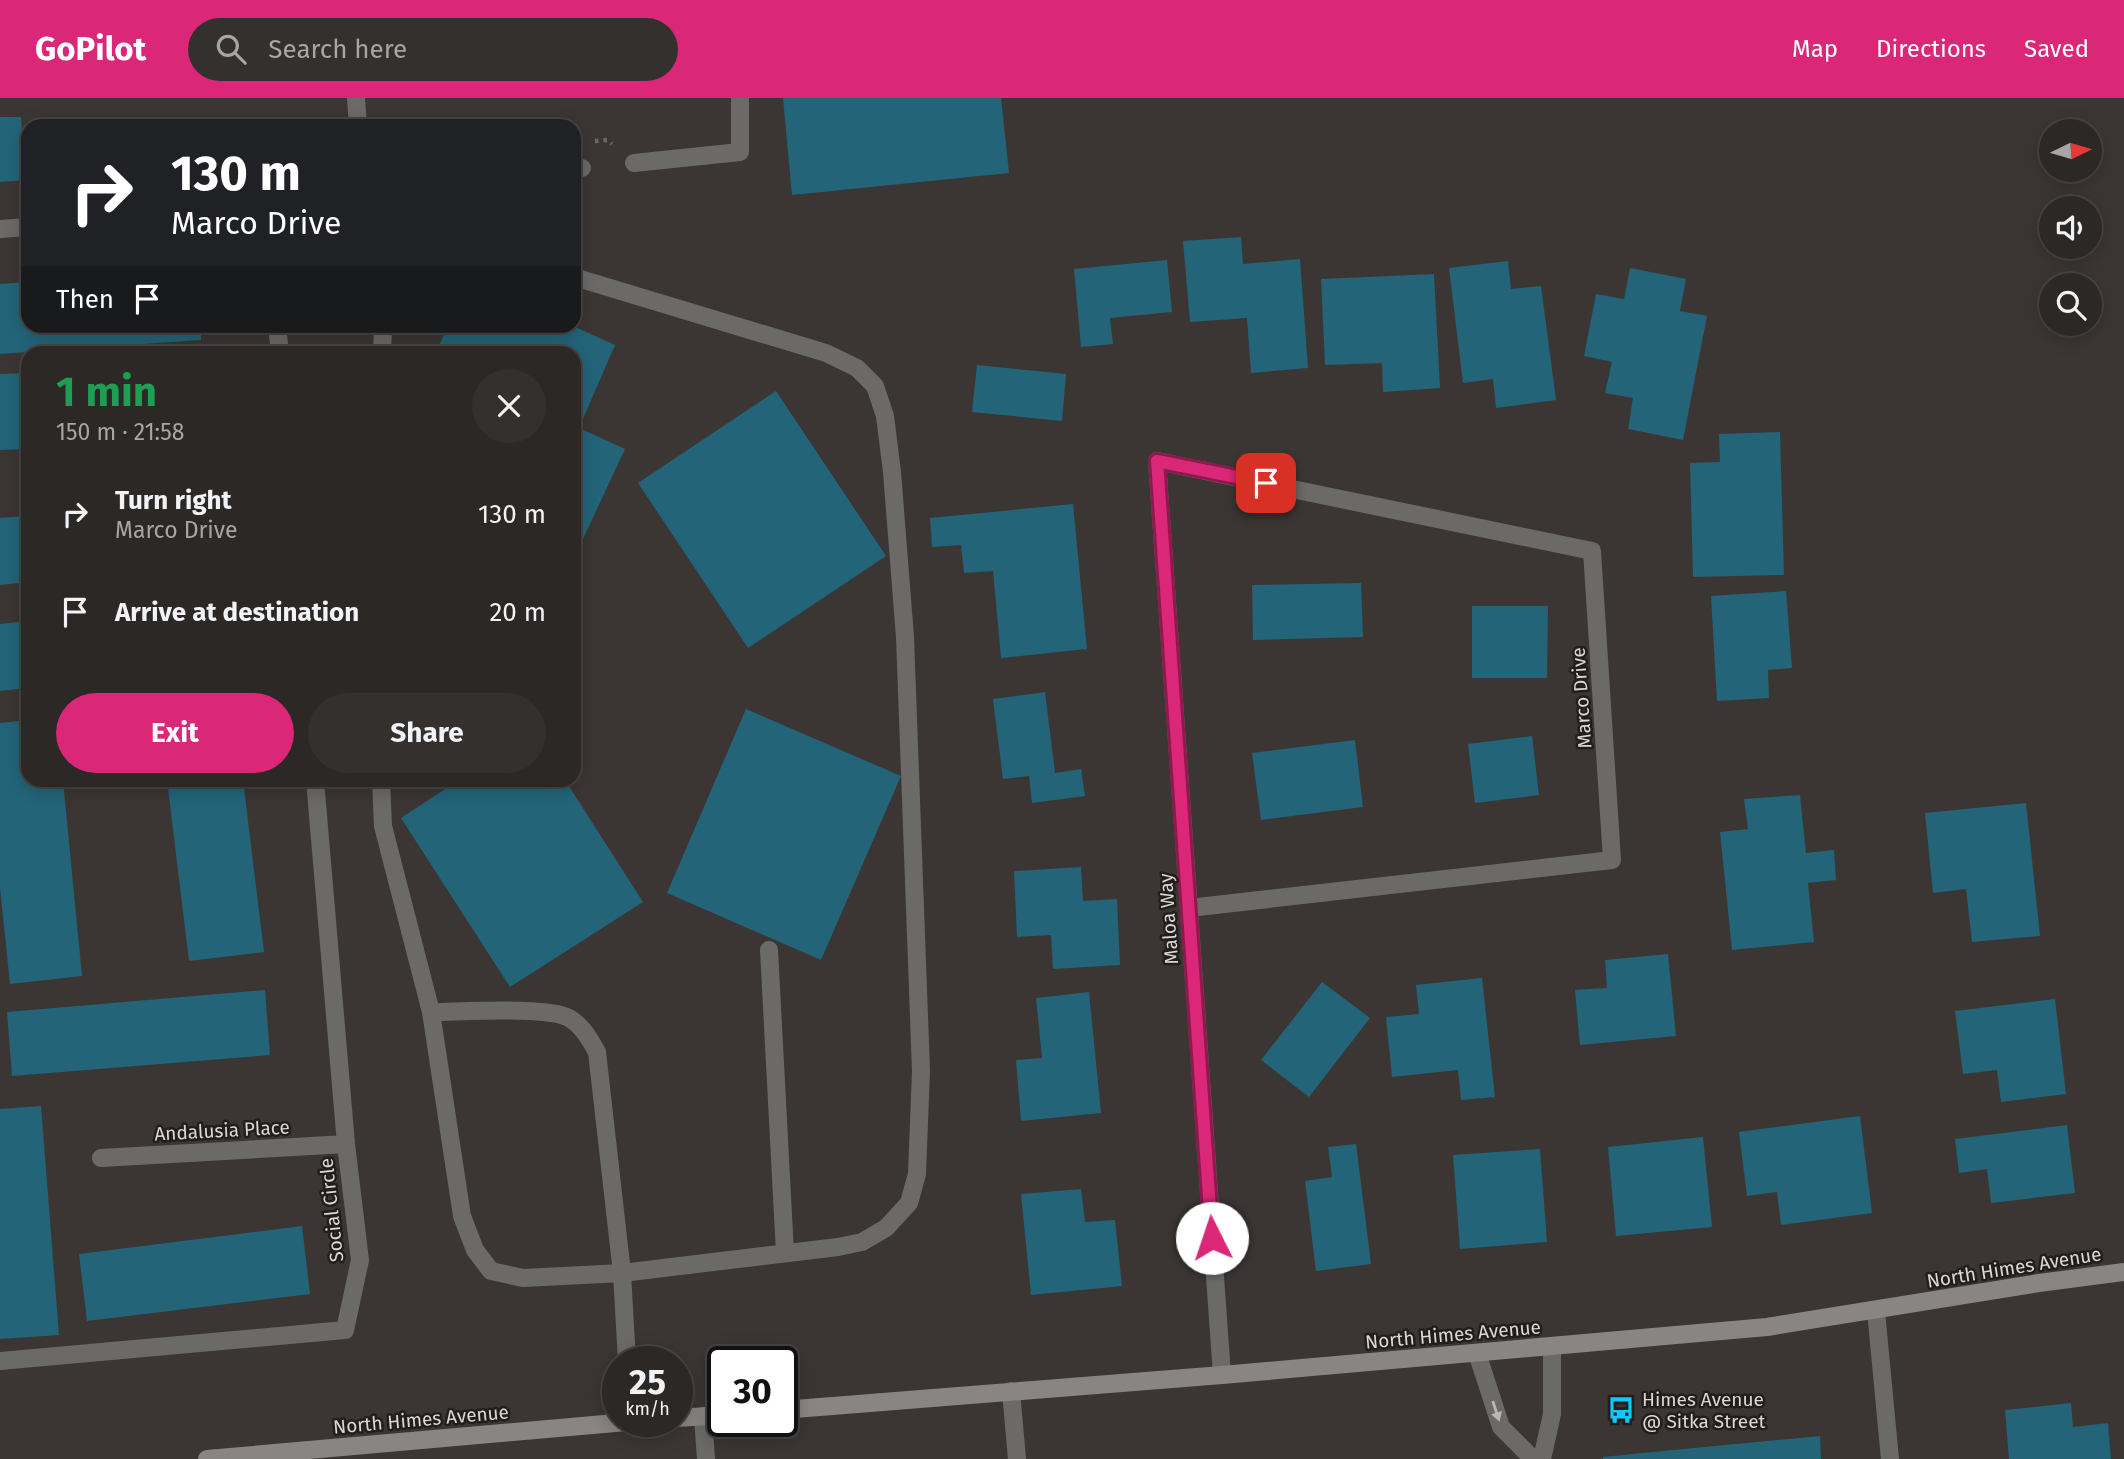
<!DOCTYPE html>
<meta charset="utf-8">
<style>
:root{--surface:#2c2826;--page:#34302e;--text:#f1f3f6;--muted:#a6a6a7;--line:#484443;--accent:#db2777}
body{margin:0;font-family:"Fira Sans",sans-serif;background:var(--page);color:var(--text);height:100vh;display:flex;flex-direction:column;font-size:26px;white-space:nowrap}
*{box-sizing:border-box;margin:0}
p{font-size:23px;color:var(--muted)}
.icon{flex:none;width:38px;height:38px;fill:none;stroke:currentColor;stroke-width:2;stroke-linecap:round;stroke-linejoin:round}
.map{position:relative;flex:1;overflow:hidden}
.side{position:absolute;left:21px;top:248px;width:560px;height:441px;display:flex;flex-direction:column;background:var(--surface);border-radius:21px;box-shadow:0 4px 18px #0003,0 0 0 2px var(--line)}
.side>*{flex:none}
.top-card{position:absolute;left:21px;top:21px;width:560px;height:214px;border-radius:21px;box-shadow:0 4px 18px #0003,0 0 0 2px var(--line);background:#202124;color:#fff;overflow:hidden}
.needle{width:46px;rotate:85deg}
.controls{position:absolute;left:2039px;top:21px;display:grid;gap:14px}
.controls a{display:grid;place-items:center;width:63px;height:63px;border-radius:50%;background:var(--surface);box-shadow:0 4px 18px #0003,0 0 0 2px var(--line);font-size:35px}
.speed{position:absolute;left:602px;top:1248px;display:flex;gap:14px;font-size:35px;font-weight:700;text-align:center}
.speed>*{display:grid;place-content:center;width:91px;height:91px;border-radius:50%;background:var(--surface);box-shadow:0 4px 18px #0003,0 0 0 2px var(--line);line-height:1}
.speed small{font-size:18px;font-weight:400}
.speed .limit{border:4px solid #111;border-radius:10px;background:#fff;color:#111}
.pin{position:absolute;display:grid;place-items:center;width:60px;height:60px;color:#fff;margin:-30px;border-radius:14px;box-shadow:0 4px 10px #0006}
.me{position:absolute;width:77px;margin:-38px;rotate:356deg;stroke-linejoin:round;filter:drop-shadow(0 0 5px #0008)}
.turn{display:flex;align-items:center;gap:24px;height:147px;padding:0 35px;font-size:32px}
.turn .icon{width:91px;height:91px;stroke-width:2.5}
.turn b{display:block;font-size:49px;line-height:60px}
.then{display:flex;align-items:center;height:66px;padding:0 35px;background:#0003;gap:14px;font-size:26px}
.round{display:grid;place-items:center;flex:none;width:74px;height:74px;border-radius:37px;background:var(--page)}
.overview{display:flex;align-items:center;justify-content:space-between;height:119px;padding:0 35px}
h1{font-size:42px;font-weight:700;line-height:52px;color:#1e9e55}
.button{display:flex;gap:14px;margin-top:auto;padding:14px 35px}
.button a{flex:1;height:80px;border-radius:42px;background:var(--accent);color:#fff;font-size:28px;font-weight:700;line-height:80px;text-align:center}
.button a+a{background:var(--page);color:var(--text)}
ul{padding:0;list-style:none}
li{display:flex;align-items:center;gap:21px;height:98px;padding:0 35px}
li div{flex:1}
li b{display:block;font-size:26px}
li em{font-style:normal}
header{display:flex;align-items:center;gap:42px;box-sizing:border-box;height:98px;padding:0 35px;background:var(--accent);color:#fff}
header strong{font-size:33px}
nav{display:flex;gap:38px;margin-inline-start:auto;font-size:24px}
.search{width:490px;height:63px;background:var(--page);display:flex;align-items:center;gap:18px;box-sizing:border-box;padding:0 24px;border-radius:38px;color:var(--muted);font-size:26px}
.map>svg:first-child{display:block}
.building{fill:#236479}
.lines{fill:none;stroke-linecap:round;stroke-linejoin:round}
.path{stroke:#6d6865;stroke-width:4.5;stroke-dasharray:3.5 5;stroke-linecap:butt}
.lane{stroke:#6c6a68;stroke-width:18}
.street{stroke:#6c6a68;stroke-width:18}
.secondary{stroke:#898582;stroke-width:18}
.oneway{fill:#bab7b4}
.route-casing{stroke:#8e194d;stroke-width:18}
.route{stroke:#db2777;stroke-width:12}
.labels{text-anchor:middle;stroke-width:5;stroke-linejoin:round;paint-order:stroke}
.street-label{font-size:19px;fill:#dbd8d5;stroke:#211e1d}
.poi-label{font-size:19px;fill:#dbd8d5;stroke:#211e1d;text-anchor:start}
</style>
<header>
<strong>GoPilot</strong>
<div class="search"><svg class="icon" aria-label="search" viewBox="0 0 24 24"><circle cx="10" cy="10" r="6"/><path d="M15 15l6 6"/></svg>Search here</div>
<nav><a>Map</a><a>Directions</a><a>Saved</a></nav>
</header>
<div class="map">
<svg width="2124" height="1361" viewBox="0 0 2124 1361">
<rect width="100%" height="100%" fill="#3b3633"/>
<path class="building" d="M783,0H1001L1009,75L792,97Z
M0,19H21L25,82L0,84Z
M1241,139L1243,166L1300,161L1308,270L1251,275L1247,220L1190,224L1183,143Z
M1167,162L1172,214L1110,220L1113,246L1081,249L1074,171Z
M1508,163L1511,191L1541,188L1556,302L1496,310L1493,281L1463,285L1449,170Z
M1630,170L1686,181L1680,213L1707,218L1683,342L1628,331L1633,300L1605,295L1612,264L1584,258L1596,196L1624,201Z
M1434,176L1440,290L1383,294L1382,265L1325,267L1321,181Z
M28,184V228H201V242L0,256V186Z
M448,228H573L615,247L579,330L625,351L574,460V256H435Z
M977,267L1066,276L1062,323L972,314Z
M28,275V351L0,352V276Z
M776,293L886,458L748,550L638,385Z
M1780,334L1784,477L1693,479L1690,365L1720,364L1719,336Z
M1073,406L1087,551L1001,560L993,473L964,475L961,447L932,449L930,420Z
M26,418L28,484L0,487V420Z
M1361,485L1363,539L1253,542L1252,487Z
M1786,493L1792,570L1768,572L1769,600L1717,603L1711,498Z
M1472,508H1548L1547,580H1472Z
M28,523V590L0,593V526Z
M1045,594L1055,675L1081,671L1085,698L1032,705L1029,678L1003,681L993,601Z
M746,611L901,678L821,862L667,795Z
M28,622V682H63L82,878L10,886L0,790V625Z
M1532,638L1539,697L1475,705L1468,646Z
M1355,642L1363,709L1261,722L1252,655Z
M167,682H243L264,854L189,863Z
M459,682H565L643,804L510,889L401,720Z
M1800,697L1806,755L1834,752L1836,782L1808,785L1814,844L1732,852L1720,734L1748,731L1744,701Z
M2026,705L2040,838L1972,844L1966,791L1933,795L1925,715Z
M1081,769L1083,803L1117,801L1120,867L1053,871L1051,837L1017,839L1014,773Z
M1668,856L1676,938L1580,947L1575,892L1607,890L1605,862Z
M1482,880L1495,999L1461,1002L1458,972L1392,979L1386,919L1419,916L1416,887Z
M1322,884L1370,920L1309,999L1261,962Z
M265,892L270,957L12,978L7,914Z
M1089,894L1101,1015L1021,1023L1016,962L1042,960L1036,900Z
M2055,901L2066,996L2001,1004L1997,972L1963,976L1955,913Z
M41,1008L59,1237L0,1241V1011Z
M1860,1018L1872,1115L1781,1127L1777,1094L1747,1098L1739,1034Z
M2067,1027L2075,1095L1991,1105L1987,1071L1959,1075L1955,1041Z
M1703,1039L1712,1129L1616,1138L1608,1049Z
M1356,1046L1371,1166L1316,1173L1305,1083L1332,1079L1328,1049Z
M1540,1051L1547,1144L1460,1151L1453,1057Z
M1081,1091L1085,1124L1115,1122L1122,1188L1031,1197L1021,1096Z
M302,1128L310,1196L87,1223L79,1156Z
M2071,1305L2073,1329L2108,1325L2111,1361H2009L2005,1312Z
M1820,1338L1821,1361H1603V1359L1632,1356Z"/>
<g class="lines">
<path class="path" d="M595,43L607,42L612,46"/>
<path class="lane" d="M356,0L358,28
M634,65L740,54V0
M574,70H582
M382,256L383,228
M381,682L383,728L431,914L462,1118L475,1152L491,1173L523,1180L622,1175L838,1149L862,1144L886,1130L909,1105L917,1076L921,973L905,539L892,374L885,318L875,288L857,270L826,255L574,179
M769,852L785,1155
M431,914C460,914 548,908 569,920C582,927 590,942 597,954L622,1175L627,1264"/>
<path class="street" d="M0,131L28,129
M277,228L280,256
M1189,810L1612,762L1592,453L1157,363L1222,1277
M101,1060L346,1046
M1876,1213L1890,1361
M1477,1255L1501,1329L1533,1361
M0,1263L345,1232L360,1162L346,1046L315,682
M1011,1293L1017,1361
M703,1318L706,1361
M1542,1361L1552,1316V1248"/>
<path class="secondary" d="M782,1312L1222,1277L1767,1229L2039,1185L2124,1174
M677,1320L723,1317
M207,1361L638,1323"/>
</g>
<defs><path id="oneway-solid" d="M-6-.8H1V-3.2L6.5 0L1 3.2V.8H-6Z" transform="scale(1.75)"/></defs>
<use class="oneway" href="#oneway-solid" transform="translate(1496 1313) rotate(72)"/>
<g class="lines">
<defs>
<path id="route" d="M1212,1140L1157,363L1266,385"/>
</defs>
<use href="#route" class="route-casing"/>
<use href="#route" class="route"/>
</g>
<defs>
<symbol id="bus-bare" viewBox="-9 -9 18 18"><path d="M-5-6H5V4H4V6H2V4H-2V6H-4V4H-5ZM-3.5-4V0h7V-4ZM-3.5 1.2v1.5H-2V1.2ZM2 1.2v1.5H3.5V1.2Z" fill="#0dcafa" stroke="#211e1d" stroke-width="2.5" paint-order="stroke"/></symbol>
</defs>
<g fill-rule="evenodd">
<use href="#bus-bare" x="1602" y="1293" width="38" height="38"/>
</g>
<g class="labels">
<g class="street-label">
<text transform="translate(1581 600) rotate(-94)" y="7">Marco Drive</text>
<text transform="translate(1168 821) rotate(-94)" y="7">Maloa Way</text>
<text transform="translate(222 1032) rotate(-3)" y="7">Andalusia Place</text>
<text transform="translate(331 1112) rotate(-96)" y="7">Social Circle</text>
<text transform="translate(2014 1169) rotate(-9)" y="7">North Himes Avenue</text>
<text transform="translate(1453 1236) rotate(-5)" y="7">North Himes Avenue</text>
<text transform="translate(421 1321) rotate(-5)" y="7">North Himes Avenue</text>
</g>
<g class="poi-label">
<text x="1642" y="1308">Himes Avenue<tspan x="1642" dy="22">@ Sitka Street</tspan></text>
</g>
</g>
</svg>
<div class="controls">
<a><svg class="needle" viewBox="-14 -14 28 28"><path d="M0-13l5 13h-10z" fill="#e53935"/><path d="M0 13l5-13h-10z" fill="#a6a6a7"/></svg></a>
<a><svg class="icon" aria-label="sound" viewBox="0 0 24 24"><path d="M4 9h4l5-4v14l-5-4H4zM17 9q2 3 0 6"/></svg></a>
<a><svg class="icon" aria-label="search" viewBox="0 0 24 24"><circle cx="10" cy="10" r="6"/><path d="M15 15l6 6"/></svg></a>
</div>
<div class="speed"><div>25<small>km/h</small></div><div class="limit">30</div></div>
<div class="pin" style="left:1266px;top:385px;background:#d93025"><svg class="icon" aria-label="arrive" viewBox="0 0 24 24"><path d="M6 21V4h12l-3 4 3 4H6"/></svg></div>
<svg class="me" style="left:1212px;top:1140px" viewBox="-20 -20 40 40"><circle r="19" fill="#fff"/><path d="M0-13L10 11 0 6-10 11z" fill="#db2777"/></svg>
<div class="top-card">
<div class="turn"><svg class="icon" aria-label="right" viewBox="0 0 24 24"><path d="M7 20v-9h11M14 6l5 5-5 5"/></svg><div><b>130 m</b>Marco Drive</div></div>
<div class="then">Then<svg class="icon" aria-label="arrive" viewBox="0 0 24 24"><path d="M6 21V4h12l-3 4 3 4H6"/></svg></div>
</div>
<section class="side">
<div class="overview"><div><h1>1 min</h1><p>150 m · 21:58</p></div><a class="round"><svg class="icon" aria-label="close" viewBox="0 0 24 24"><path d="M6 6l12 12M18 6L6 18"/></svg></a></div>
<ul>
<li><svg class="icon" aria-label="right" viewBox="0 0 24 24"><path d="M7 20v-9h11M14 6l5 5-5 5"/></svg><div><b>Turn right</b><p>Marco Drive</p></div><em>130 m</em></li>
<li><svg class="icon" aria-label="arrive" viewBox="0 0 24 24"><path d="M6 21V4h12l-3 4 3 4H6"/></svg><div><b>Arrive at destination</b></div><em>20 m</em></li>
</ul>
<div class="button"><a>Exit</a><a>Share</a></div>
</section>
</div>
